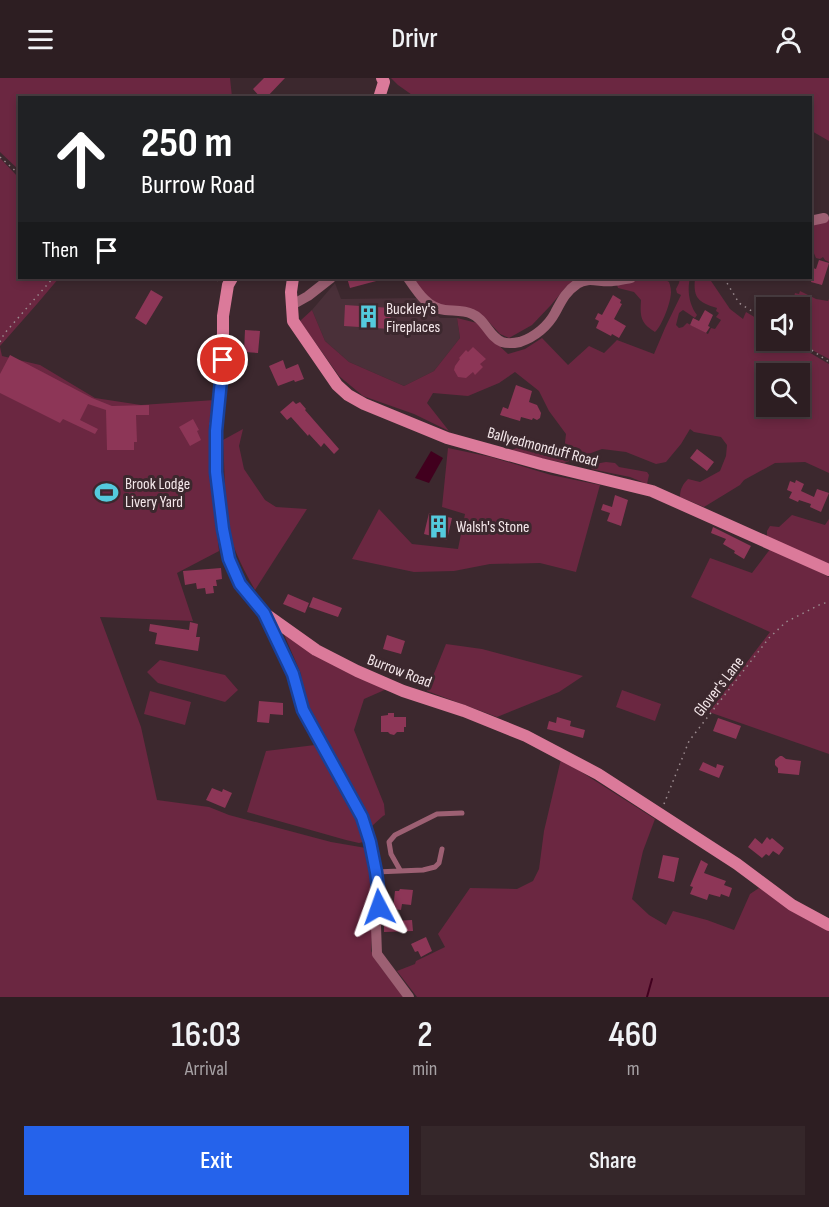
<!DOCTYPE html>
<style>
:root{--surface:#2d1e22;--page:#35272a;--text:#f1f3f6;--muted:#a7a2a5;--line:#483c40;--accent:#2563eb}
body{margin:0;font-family:"Sofia Sans Condensed",sans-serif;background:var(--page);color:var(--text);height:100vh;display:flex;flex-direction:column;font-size:22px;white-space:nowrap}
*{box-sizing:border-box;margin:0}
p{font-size:20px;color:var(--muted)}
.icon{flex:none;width:33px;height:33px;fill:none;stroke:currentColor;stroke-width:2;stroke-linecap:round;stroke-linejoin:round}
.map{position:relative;height:919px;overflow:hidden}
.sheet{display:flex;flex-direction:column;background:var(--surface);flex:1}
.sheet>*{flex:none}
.hud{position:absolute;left:18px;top:18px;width:794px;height:183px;border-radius:0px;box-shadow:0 3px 9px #0003,0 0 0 2px var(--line);background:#202124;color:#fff;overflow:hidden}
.controls{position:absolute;left:756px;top:219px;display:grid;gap:12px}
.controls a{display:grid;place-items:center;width:54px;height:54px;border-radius:0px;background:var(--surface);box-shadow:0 3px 9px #0003,0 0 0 2px var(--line);font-size:30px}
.pin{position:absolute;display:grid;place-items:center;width:51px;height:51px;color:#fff;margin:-26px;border:3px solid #fff;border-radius:50%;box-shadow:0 2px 6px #0007}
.me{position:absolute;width:66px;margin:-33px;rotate:356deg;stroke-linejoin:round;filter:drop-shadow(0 0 4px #0008)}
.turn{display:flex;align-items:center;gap:21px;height:126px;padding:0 24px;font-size:27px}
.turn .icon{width:78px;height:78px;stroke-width:2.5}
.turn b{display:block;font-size:42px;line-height:51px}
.then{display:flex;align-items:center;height:57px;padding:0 24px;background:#0003;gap:12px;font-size:22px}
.eta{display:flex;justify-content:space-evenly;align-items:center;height:102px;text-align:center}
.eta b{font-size:36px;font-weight:600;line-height:42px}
.cta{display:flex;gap:12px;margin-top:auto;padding:12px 24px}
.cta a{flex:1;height:69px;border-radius:0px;background:var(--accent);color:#fff;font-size:24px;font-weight:600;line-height:69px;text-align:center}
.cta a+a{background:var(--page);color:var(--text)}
header{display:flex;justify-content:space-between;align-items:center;height:78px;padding:0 24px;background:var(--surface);font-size:27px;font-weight:600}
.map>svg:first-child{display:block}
.built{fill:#4a3039}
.green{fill:#6b2741;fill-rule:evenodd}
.water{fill:#41001e}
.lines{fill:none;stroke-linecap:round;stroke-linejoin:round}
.stream{stroke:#41001e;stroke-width:2}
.building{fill:#8d3657}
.path{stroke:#9b8b8f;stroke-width:1.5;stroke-dasharray:1.5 4.5;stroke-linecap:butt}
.lane{stroke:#9d6073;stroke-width:5}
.street{stroke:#9d6073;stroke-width:10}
.secondary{stroke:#db7a9a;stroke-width:12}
.route-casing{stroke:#184099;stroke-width:15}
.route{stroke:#2563eb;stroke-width:10}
.labels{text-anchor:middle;stroke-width:6;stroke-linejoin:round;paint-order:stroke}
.poi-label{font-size:16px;fill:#f4e7ea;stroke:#3c282e;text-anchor:start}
.street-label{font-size:16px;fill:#f4e7ea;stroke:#3c282e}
</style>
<header><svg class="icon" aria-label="menu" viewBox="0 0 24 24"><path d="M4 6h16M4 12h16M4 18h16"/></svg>Drivr<svg class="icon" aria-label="person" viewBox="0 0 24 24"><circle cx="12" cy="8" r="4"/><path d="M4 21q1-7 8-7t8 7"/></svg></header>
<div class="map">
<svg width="829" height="919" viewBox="0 0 829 919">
<rect width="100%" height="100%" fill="#3c282e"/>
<path class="built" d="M335,205L341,221L418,220L440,240H457L460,260L434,293L404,308L349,284L325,263L312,232Z"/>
<path class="green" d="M0,0H230L232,19L20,20L19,92L0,74Z
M391,0H829V63L810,52V20L415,19L398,7Z
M0,80L19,100L20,200H59L37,226L0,268Z
M829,141V184L825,182L823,179L820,181L816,180L810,166V144Z
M412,200H584L566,209L551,227L532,247L509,260L500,256L486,241L442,229L422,214Z
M641,200L664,201L669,204C670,207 671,210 671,214C671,224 662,248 655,254C640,245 640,238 641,222L634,214L618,210L617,207Z
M680,200H690C687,212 689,227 697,237L695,240L683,232L679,235L676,247L679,250L683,249L687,245L708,256L711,250L715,251L721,242L716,239L719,235L716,233L717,230C698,224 693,220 695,200H709L730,231L743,241L746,234L766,246V262L790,263L829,286V395L805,384L775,385L744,402L740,407L704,429L680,419C680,411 683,406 688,401L700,404L720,393L726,378L727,367L721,359L694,354L690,351L681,366L666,384L656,386L626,374L602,371L564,385L535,379L511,372L538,363L550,376L564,373L566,356L549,333L539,313L515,294L499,305L468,318L433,315L427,325L449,353L414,336L363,318L339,298L300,243L312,232L325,263L349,284L404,308L434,293L460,260L457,240L477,245L492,261L508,276L525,271L542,260L568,287L589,268L604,275L617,262L654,276L665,250L681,217L677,215L676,211L679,205ZM766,296H800V328H766Z
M800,213L816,221L828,223L829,221V281L814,273L800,261V230L784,229L786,224L792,226L795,215L799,216Z
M0,269L2,278L40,287L95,320L141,327L215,322L209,370L219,473L177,495L193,543L100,539L141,649L157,722L209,729L229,737L331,764L366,770L374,820L371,873L379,887L404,919H0Z
M243,351L239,368L244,391L265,422L276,429L307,431L255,512C245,494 235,476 230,456C224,427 225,391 223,362Z
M448,370L491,379L551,397L600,407L576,494L540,485L490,486L454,493L414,494L352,481L379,431L412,466L458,471L465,436L442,429Z
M606,384L615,385L619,389L647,394L649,397L647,406L630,399L591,391L595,386Z
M792,437L825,447L829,441V488L767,459V453L770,448L779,449Z
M771,470L829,499V676L709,634L770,554L691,519L710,480L752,495Z
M283,554L389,610L364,621L354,652L384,726L385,737L383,738L372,748L307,629L302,610L301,596Z
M446,566L482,571L583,598L559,614L497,639L427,613Z
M160,582L225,597L238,612L225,624L158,605L147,594Z
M622,612L661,626L655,643L616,629Z
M150,613L191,624L185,647L144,636Z
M315,667L356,738L367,763L359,765L346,762L247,734L266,673Z
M561,681L655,741L643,773L632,821L649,837L666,847L673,833L707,842L734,852L750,816L759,810L829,852V919H417L397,893L415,886L416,883L445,869L438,856L470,810L517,811L533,803L539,791L544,753Z"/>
<path class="water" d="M431,373L443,380L429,405L415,400Z"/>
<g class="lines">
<path class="stream" d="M647,919L652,901"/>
</g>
<path class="building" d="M264,0H285L266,20H261L253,11Z
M819,182L829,185L822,207L811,204L812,200L810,199V189L816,191Z
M347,200H380V202L350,210Z
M151,212L163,219L146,247L135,240Z
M613,217L621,222L620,225L622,226L614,241L626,248L619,260L612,256L611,258L596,250L599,243L595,241L598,235L602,237Z
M345,227L391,230L390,251L344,248Z
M705,232L713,237L708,248L710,249L706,255L690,247L693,240L699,243Z
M245,252L260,253L258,275L244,274Z
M473,269L486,281L480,286L483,289L475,297L473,294L466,300L458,299L454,292L455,288L460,281L459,280L466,272L468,274Z
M10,277L92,320L112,328L149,327V337H136L137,364H134V372H107L106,332L88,326L80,342L98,351L95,356L63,341L60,345L0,315V296Z
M283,282L286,291L298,286L304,301L295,304L294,302L278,308L269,288Z
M516,307L532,313L529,324L537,327L541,335L540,340L537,342L533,340L532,342L521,339L520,343L500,337L503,329L508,331Z
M293,323L296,326L300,324L306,331L305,332L339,371L334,376L324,365L321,369L309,356L308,358L291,339L287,342L280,334Z
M193,341L199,352L197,353L201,362L190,368L179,349Z
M697,371L714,384L707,393L690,380Z
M796,402L804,406L801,413L814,419L817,411L829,415L821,434L810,429L811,426L799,422L798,424L789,420L792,414L787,412L790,403L795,405Z
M615,417L628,422L621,448L607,443L610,435L601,432L603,426L612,429Z
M429,435L452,440L447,462L424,456Z
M713,449L751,468L744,481L734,475L735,473L723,466L726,461L711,455Z
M221,490L222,501L216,502L217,508H213L214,515L206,516L205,510L197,511L196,505L185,507L183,493Z
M288,516L309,525L305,535L283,526Z
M313,519L342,530L338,539L309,529Z
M190,544L198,546L196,559H200L198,573L155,566L157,555L149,553L150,546L189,552Z
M387,557L405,563L401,576L383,571Z
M259,623L283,625V637L270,636L269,645L257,644Z
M388,635H394V639H406V649H404V654H397L394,657L390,656L388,654H381V638L388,637Z
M557,639L571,643L570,648L585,652L583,660L547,651L549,643L556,645Z
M718,640L741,648L736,661L713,653Z
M780,678H782L786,681L801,683L799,697L778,695V690L775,687V682Z
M703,684L716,690L717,686L724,688L719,700L699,692Z
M212,710L222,714L223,711L232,715L225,730L206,722Z
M767,759L770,762L772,760L784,770L779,777L773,773L769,778L766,776L762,780L748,769L755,760L762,766Z
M663,777L679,780L674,804L658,800Z
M701,782L708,786L704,795L726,803L724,807L732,810L729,819L721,816L720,819L709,816L707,822L690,816L693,809L690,808Z
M400,811L413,812L411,827L402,826L401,832L393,831L395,813H399Z
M412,842L413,853L384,854V846H395L394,843Z
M426,859L432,873L421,879L418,873L415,874L411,866Z"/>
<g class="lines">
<path class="path" d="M0,79L20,97
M211,200L219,203
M724,200L739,225L766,242
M797,262L829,284
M0,264L4,256L53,200
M664,726L689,663L769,560L786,544L821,526L829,524"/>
<path class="lane" d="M400,792L391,776L389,764L395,757L437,736L462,735
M376,794L423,792L435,789L439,785L442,771"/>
<path class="street" d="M810,143L824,140
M408,200C417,213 427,230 445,232C454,233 464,232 472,236C485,241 489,259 502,264C508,266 515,265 520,264C535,259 548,248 555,235C561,224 565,214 577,206C588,198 601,205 613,203C619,203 625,201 631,200
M292,227L308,218L331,200
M264,535L293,596L303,632L328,675L362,739L370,764L378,810L379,829L376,848L377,876L409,919"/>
<path class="secondary" d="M379,20L384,4L382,0
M232,200L228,207L223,238V282L215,353L216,394L223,451L229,481L240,506L264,535L316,572L357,593L403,613L464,633L526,658L598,696L737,786L792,827L829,847
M293,200L291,214L293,243L337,307L348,317L364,326L447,360L541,386L652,413L829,492"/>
</g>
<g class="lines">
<defs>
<path id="route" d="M223,282L216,353V394L223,451L229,481L240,506L264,535L293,596L303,632L362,739L370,764L376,794L378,810L379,829"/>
</defs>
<use href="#route" class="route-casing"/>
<use href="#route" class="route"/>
</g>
<defs>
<symbol id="building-bare" viewBox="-9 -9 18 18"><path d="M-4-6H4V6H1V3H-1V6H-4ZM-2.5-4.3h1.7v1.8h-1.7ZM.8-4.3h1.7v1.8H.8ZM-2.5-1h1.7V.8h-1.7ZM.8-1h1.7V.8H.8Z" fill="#54cadd" stroke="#3c282e" stroke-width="2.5" paint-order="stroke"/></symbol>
<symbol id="stadium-bare" viewBox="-9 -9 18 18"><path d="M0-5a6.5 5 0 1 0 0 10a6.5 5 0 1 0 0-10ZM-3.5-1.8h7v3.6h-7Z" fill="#54cadd" stroke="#3c282e" stroke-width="2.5" paint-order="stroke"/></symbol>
</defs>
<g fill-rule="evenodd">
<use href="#building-bare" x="352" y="222" width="33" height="33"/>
<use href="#stadium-bare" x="90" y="398" width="33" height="33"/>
<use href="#building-bare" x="422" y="432" width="33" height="33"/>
</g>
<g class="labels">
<g class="poi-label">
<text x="386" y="236">Buckley's<tspan x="386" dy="18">Fireplaces</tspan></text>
<text x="125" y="411">Brook Lodge<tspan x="125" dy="18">Livery Yard</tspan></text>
<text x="456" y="454">Walsh's Stone</text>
</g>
<g class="street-label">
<text transform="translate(543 368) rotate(15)" y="6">Ballyedmonduff Road</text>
<text transform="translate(400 592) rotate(21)" y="6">Burrow Road</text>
<text transform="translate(718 608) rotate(-52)" y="6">Glover's Lane</text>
</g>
</g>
</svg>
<div class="controls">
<a><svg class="icon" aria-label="sound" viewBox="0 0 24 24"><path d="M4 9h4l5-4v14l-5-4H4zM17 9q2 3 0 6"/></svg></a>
<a><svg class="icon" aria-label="search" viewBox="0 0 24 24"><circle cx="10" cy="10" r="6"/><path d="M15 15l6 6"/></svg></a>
</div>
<div class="pin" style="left:223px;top:282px;background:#d93025"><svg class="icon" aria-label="arrive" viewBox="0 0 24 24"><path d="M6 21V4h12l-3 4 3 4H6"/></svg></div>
<svg class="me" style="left:379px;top:829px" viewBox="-20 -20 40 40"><path d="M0-17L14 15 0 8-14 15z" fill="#2563eb" stroke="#fff" stroke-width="4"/></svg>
<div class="hud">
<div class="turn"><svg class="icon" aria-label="ahead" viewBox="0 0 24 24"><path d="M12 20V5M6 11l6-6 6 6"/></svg><div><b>250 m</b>Burrow Road</div></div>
<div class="then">Then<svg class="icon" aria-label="arrive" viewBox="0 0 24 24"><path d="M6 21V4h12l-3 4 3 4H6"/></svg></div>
</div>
</div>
<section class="sheet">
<div class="eta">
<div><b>16:03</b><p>Arrival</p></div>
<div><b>2</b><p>min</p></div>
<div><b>460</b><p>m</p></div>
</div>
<div class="cta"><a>Exit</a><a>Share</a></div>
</section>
